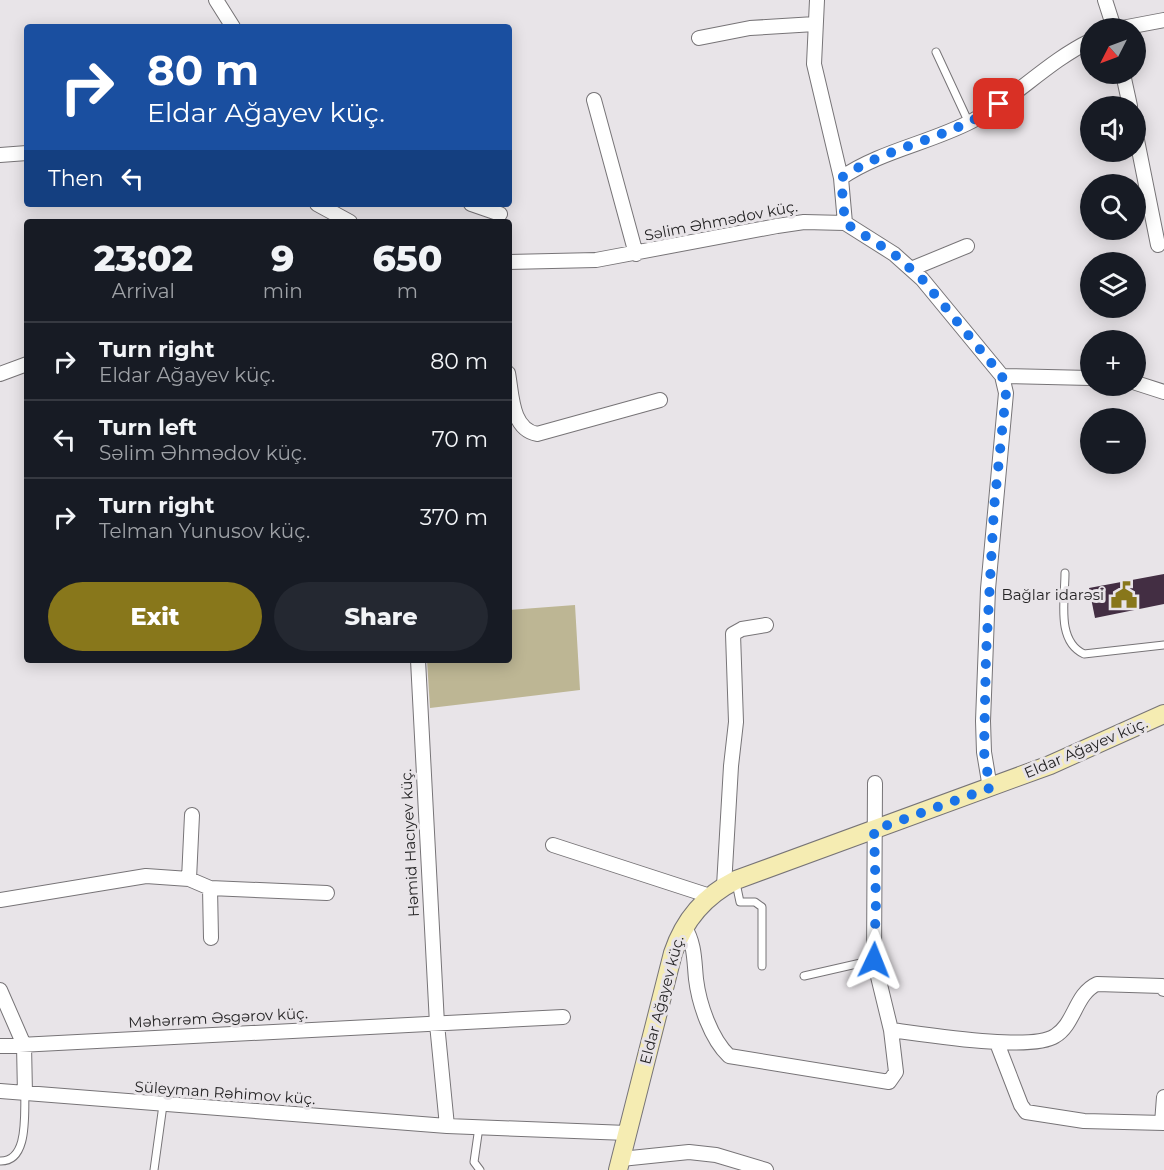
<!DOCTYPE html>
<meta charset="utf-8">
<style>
:root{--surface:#171b24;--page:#242831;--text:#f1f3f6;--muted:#9ea1a6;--line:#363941;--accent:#88771b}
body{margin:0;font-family:Montserrat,sans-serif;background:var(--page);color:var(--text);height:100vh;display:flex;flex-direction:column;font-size:22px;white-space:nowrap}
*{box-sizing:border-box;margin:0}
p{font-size:20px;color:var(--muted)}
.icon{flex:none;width:33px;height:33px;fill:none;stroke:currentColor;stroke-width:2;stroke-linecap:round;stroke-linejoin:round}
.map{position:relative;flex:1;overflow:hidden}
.details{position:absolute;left:24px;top:219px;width:488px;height:444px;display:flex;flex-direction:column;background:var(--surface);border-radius:6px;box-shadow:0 3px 15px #0003}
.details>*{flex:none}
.banner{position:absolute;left:24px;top:24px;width:488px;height:183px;border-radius:6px;box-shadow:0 3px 15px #0003;background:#1a4fa0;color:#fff;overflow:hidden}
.needle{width:39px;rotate:228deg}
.tools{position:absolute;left:1080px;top:18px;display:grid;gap:12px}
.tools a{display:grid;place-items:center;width:66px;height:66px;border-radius:50%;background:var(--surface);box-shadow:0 3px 15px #0003;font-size:30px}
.pin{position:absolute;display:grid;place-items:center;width:51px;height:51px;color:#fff;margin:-26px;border-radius:12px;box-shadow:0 3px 9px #0006}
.me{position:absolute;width:66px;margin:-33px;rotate:2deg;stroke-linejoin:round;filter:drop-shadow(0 0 4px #0008)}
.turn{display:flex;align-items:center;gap:21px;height:126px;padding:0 24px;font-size:27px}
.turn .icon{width:78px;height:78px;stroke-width:2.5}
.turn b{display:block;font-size:42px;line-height:51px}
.then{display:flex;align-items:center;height:57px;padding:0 24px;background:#0003;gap:12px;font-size:22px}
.eta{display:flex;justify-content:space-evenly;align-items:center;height:102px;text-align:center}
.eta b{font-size:36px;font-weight:800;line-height:42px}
.button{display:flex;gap:12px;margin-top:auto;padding:12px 24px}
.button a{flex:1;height:69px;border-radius:36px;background:var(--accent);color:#fff;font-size:24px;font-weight:800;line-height:69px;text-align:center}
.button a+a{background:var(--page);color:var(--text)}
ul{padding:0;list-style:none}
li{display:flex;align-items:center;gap:18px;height:78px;padding:0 24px;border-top:2px solid var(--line)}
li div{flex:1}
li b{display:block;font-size:22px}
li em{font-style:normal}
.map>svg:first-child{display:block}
.green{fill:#bdb694}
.building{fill:#432e43}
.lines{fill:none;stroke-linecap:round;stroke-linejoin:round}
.service-casing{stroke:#777477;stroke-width:9}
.minor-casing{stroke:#777477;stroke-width:16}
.secondary-casing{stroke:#777477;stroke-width:20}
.service{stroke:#fff;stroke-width:7}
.minor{stroke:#fff;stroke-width:14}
.secondary{stroke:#f5ecb2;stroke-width:18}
.route{stroke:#1a73e8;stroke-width:10;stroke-dasharray:0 18}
.labels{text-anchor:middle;stroke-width:6;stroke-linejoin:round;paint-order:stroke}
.street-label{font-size:15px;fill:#262526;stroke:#e8e4e8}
.poi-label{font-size:15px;fill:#262526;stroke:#e8e4e8;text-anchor:end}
</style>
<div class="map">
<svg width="1164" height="1170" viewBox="0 0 1164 1170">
<rect width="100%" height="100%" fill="#e8e4e8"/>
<path class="green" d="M575,605L580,690L430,708L427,660H508L509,610Z"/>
<path class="building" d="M1164,574V604L1095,618L1089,588Z"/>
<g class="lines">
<defs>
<path id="service" d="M936,52L969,123
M1065,573C1065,600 1056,641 1084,654L1164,645
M736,883L740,902H755L762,907V966
M804,976L874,960
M479,1127L474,1162L480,1170
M0,1161C29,1162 24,1114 25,1094
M154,1170L163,1105"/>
<path id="minor" d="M216,0L233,27
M817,0L814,64L841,178
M1105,0L1114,28
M1122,28L1164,20
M699,38L750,28L815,24
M1123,74L1130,106
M594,100L636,254
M1136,135L1158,245
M0,155L27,153
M317,204L350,222
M471,204L500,214
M845,223L841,178C880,151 930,143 972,121C1014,99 1047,62 1090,41
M508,262L596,260L777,226L804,222L845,223L894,254L922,279L1002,376L1006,393L988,589L983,721L984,752L990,788
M911,269L967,246
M508,373C512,394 511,429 537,434L660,400
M0,374L27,364
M1002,376L1090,378
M1136,383L1164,392
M418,660L437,1024L447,1126
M553,845L710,896
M189,879L192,815
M724,886L731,766L736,722L733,634L742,629L766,625
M210,888L211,938
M0,900L146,876L189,879L210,888L327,893
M684,926C695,944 694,959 696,979C699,1004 711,1039 729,1056L889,1082L896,1072L891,1030L874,960L875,783
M0,990L24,1045L25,1094
M891,1030C923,1034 1031,1052 1055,1036C1075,1024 1075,994 1097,984L1162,986L1164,989
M997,1043L1021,1105L1026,1112L1084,1121L1164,1123
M0,1046L563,1017
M0,1091L447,1126L627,1133
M1162,1123L1164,1097
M621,1159L689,1152L716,1155L766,1170"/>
<path id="secondary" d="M618,1170L673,953C684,920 704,896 736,880L1050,765L1164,714"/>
</defs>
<use href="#service" class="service-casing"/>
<use href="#minor" class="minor-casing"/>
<use href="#secondary" class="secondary-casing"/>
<use href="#service" class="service"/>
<use href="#minor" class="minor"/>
<use href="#secondary" class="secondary"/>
</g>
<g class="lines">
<path class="route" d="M874,960L876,901L874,830L990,788L984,752L986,655L994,508L1006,393L1002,376L922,279L894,254L845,223L841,178C889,145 952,139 999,104"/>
</g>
<defs>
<symbol id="civic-bare" viewBox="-9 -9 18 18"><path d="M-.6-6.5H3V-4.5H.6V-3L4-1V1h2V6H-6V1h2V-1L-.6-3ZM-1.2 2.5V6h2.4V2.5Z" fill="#88771b" stroke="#e8e4e8" stroke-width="2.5" paint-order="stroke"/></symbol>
</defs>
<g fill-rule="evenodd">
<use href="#civic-bare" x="1105" y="576" width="38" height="38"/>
</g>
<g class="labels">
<g class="street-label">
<text transform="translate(721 221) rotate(-11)" y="5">Səlim Əhmədov küç.</text>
<text transform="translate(1086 748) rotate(-23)" y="5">Eldar Ağayev küç.</text>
<text transform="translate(410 843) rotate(-93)" y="5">Həmid Hacıyev küç.</text>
<text transform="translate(662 1000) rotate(-75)" y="5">Eldar Ağayev küç.</text>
<text transform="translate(218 1018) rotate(-3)" y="5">Məhərrəm Əsgərov küç.</text>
<text transform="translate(225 1093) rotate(4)" y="5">Süleyman Rəhimov küç.</text>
</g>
<g class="poi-label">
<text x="1104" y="600">Bağlar idarəsi</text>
</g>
</g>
</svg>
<div class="tools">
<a><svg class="needle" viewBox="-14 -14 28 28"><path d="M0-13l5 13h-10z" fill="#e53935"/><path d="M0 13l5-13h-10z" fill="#9ea1a6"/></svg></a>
<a><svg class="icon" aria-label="sound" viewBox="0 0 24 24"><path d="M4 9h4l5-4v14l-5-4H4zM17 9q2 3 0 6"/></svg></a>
<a><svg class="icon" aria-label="search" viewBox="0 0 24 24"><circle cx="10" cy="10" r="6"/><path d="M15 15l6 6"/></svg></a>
<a><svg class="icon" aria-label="layers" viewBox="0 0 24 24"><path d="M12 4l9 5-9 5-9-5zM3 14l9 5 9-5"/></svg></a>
<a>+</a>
<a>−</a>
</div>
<div class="pin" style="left:999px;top:104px;background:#d93025"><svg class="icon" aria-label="arrive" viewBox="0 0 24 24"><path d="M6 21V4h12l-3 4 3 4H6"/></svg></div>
<svg class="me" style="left:874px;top:960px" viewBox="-20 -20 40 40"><path d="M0-17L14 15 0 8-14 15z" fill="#1a73e8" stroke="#fff" stroke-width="4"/></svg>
<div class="banner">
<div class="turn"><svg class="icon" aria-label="right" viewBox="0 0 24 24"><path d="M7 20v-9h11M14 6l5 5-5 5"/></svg><div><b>80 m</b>Eldar Ağayev küç.</div></div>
<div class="then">Then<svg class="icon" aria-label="left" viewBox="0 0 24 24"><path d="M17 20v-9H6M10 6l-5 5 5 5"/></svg></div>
</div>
<section class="details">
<div class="eta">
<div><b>23:02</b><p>Arrival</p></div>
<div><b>9</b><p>min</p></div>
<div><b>650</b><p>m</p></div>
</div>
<ul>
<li><svg class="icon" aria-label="right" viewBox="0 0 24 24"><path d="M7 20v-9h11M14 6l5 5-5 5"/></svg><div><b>Turn right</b><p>Eldar Ağayev küç.</p></div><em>80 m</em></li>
<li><svg class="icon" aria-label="left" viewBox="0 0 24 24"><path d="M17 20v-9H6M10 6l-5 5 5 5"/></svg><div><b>Turn left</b><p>Səlim Əhmədov küç.</p></div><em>70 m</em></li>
<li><svg class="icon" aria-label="right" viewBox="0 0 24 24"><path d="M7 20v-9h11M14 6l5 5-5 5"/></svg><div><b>Turn right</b><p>Telman Yunusov küç.</p></div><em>370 m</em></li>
</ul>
<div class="button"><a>Exit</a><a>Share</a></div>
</section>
</div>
